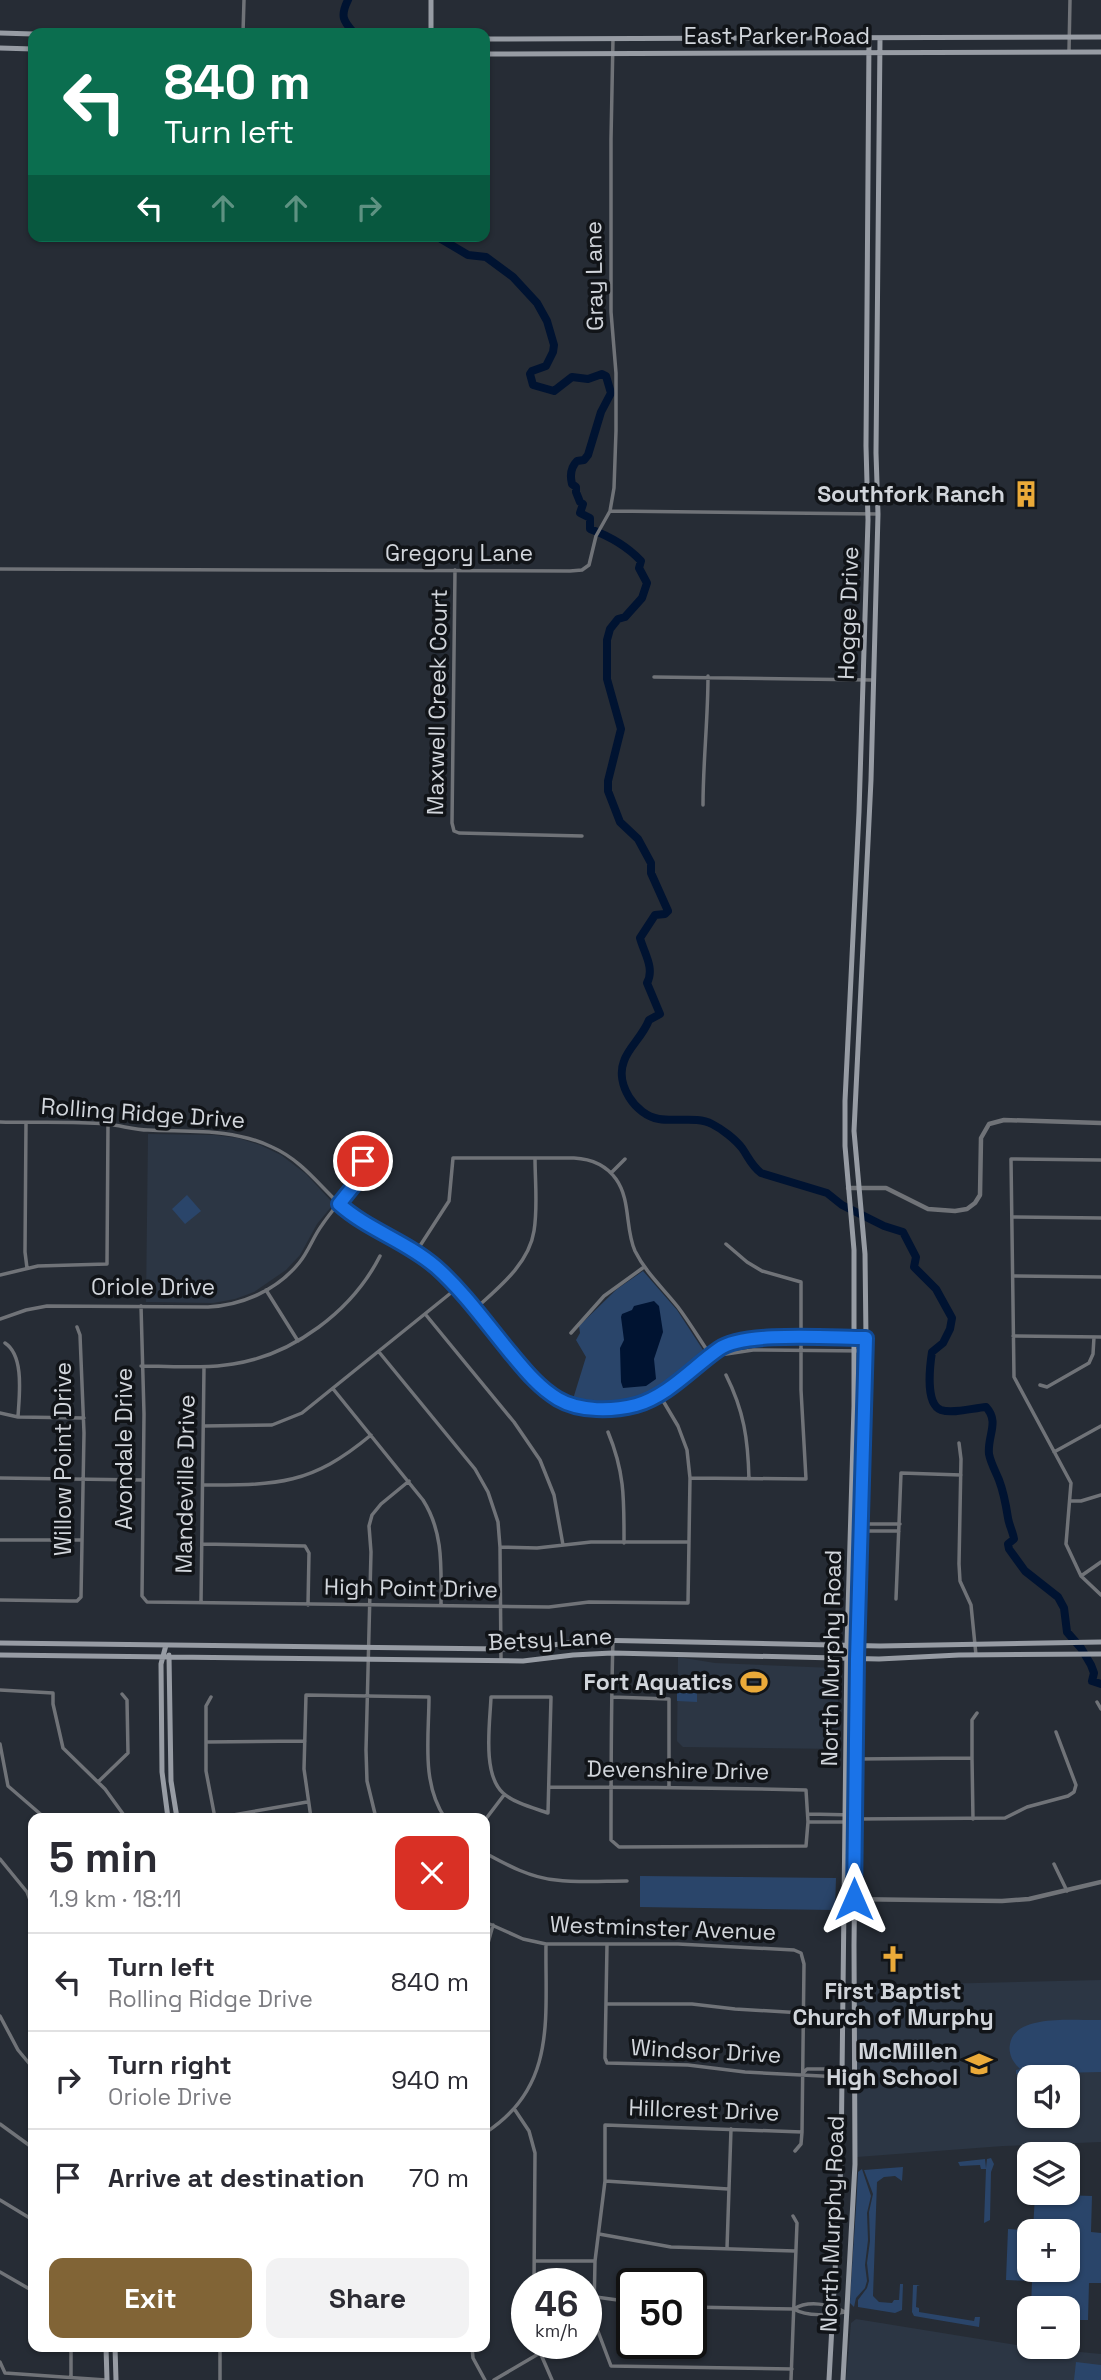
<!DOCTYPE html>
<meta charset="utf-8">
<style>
:root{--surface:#fff;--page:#f2f2f3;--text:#2b2b33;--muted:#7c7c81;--line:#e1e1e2;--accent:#816436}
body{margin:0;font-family:"Space Grotesk",sans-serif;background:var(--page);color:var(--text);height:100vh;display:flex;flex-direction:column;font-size:26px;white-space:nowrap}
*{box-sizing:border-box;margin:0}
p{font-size:23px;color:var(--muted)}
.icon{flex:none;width:38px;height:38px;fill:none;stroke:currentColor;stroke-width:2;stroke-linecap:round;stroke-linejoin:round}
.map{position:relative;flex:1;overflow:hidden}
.side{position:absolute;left:28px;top:1813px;width:462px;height:539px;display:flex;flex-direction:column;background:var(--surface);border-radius:14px;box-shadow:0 2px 5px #0004}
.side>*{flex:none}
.top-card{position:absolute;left:28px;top:28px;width:462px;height:214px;border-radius:14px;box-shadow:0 2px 5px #0004;background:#0b6e4f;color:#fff;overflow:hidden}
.fabs{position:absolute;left:1017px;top:2065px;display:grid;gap:14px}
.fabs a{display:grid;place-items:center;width:63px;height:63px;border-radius:14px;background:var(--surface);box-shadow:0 2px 5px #0004;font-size:35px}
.speed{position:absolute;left:511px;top:2268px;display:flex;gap:14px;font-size:35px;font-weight:700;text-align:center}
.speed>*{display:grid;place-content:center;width:91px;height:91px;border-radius:50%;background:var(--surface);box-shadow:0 2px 5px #0004;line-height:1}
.speed small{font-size:18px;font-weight:400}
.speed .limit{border:4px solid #111;border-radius:10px;background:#fff;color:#111}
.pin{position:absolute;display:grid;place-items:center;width:60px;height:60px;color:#fff;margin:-30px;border:4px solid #fff;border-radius:50%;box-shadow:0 2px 7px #0007}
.me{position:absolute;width:77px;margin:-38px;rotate:0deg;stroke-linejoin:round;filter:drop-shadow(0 0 5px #0008)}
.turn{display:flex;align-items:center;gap:24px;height:147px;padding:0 21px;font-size:32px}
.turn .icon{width:91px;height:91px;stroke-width:2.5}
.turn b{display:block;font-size:49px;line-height:60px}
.lanes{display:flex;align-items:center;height:66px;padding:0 21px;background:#0003;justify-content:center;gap:35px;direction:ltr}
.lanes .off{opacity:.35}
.round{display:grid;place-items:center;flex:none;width:74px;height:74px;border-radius:14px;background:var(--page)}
.summary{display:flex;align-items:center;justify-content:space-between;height:119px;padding:0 21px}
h1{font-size:42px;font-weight:600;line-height:52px}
.button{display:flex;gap:14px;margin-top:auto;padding:14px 21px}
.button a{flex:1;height:80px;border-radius:14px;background:var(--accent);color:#fff;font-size:28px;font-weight:600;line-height:80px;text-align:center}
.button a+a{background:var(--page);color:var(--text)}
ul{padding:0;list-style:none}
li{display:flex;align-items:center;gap:21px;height:98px;padding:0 21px;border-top:2px solid var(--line)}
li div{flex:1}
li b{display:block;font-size:26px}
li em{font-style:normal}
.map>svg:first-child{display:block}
.built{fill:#2c3644;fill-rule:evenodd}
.green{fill:#2a456a;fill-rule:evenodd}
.water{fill:#001331}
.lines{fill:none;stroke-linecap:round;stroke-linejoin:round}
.river{stroke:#001331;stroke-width:8}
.minor{stroke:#707378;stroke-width:3.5}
.tertiary{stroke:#707378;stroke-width:4.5}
.secondary{stroke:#979ca4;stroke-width:5}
.route-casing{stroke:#114b97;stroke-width:18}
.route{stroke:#1a73e8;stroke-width:12}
.labels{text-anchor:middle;stroke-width:7;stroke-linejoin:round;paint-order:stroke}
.street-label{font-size:23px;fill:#d1d5db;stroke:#111418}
.poi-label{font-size:23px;font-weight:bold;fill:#d1d5db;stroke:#111418;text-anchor:end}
</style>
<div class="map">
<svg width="1101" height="2380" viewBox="0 0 1101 2380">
<rect width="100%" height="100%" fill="#262c35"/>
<path class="built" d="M148,1134L214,1135L238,1138L260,1145L281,1155L306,1174L331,1201V1207L317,1224L300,1255L286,1270L254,1292L235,1299L213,1303L146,1302Z
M678,1657L715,1663L833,1668L838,1671V1749L683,1747L677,1741Z
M1101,1980V2142L1003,2146L857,2157L856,1986ZM1029,2077H1068V2116H1029Z
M856,2319L1029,2347L1101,2354V2380H846L851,2323Z"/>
<path class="green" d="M187,1195L201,1211L185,1224L172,1209Z
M643,1271L677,1310L705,1353C662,1386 631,1416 573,1399L586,1357L576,1340L580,1333L579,1326L617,1289Z
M677,1681H702V1687H697V1702L677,1701Z
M640,1876L836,1878L835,1910L640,1907Z
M1101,2020V2072L1016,2074V2070L1020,2069C1013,2062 1008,2054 1010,2044C1015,2013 1077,2021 1101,2020Z
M991,2158L994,2164L991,2172L990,2220L984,2223L986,2169H981L980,2165L960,2166L958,2162L985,2159L986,2168L987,2159Z
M903,2167L902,2181L895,2176L884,2177L877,2182L873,2296L879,2302L892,2303L894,2300H899L900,2284H903L902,2310L895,2313L858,2307V2300L867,2288L869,2281L867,2263L870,2241L869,2212L873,2194L864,2170Z
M862,2169L871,2196L867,2213L868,2240L865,2265L867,2281L865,2288L856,2298L854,2307L850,2303C852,2260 856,2216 858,2172Z
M1035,2194L1092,2196L1091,2232L1101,2233V2283H1089L1088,2320H1068V2308H1031L1032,2281L1006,2280L1008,2229L1033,2231ZM1068,2231V2270H1029V2231Z
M913,2285H920L917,2286L916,2307L919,2308V2312L974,2321L975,2317H980L979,2327L914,2316L912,2312Z
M1076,2362L1101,2365V2380H1074Z"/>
<path class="water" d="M654,1301L659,1306L663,1332L654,1359L656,1379L646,1386L623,1388L621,1382L620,1348L624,1340L621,1317L622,1314L632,1310L634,1306Z"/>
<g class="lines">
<path class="river" d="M348,0C340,16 343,21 354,33
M436,236L468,255L486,257L513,277L537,303L547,321L554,345L553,352L546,366L532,371L530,374L533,385L554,391L572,377L588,379L602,374L606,376L611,393L601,412L588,455L584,460L577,461C571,467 570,476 572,484L576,487V492L580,502L583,504L580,513L590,518V529C609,536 627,546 641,561L639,568L647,583L642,598L625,617L618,619L610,629L607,640V679L621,729L608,781V791L620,822L638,839L651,863V873L668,911L665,914L655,915L640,938C644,953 655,968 647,983L660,1014L649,1020C643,1036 628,1048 624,1061C615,1084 635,1115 659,1119C676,1122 697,1116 712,1124C722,1129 735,1139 742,1148C749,1158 751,1165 761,1173L827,1193L842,1205L884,1226L903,1232L916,1257L914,1267L936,1289L952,1318L950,1329L943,1343L932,1352C930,1365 925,1404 941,1410C953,1414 973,1408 986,1407C1000,1422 987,1436 989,1454C991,1464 996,1472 999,1480C1004,1493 1006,1505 1008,1518C1009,1525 1013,1532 1014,1539L1008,1544L1009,1549L1025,1571L1058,1597L1064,1608L1067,1632L1081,1648L1091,1665L1094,1673L1092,1681L1101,1684"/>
<path class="minor" d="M243,33L244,0
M1069,51L1070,0
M610,511L614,488L616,431V373L611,312V139L613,39
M0,569L570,571L582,570L589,565L596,536L610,511L878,514
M455,570L452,823L454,831L459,833L582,836
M654,677L872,680
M703,805C703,762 708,720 708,676
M0,1122C35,1123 71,1121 106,1124C120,1125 134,1130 148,1130C191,1132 232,1128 272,1147C306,1162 324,1193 352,1215C379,1235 412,1245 437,1268C483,1309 526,1400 589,1409C635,1415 668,1388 703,1362C715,1353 723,1345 739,1341C757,1336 778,1338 797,1338C820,1339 843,1338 866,1338
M26,1123L25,1252L27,1268
M1101,1160L1011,1159L1014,1377L1071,1483L1066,1544L1081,1576L1101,1595
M611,1173L625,1159
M1012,1217L1101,1218
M416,1252L449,1201L453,1158H574C591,1159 606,1165 616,1179C631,1200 625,1229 635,1251C646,1273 663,1288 678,1307C690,1323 700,1340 711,1356
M0,1275L38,1266L107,1264L108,1124
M1013,1276L1101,1277
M266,1290L298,1341
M141,1306L144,1414L142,1596L147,1602L549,1607L589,1602L688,1603L690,1478L687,1450L678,1426L659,1394
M475,1309C498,1288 529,1264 534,1231C538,1207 535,1181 535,1158
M426,1315L514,1422L540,1460L554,1495L563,1545
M0,1319L26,1310L47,1306L208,1307C243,1305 277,1290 299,1263C309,1251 313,1237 322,1225C339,1200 352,1192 364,1161
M571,1333L604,1296L644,1267
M1013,1336L1101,1337
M5,1343C25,1356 19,1397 18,1417
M379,1352L475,1469L488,1492L498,1522L500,1547L501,1661
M713,1356L753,1350L865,1351
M141,1366C172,1366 203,1369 233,1364C293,1355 352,1311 380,1256
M726,1375C744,1411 748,1439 749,1479
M1040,1385L1047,1387L1089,1363L1093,1354L1094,1337
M334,1390L423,1500C444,1533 441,1568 441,1606
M0,1413L18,1417L84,1418
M204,1426L272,1425L302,1413L457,1288
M608,1432C625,1473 624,1500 624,1543
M959,1443L961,1459L959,1564L960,1581L971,1605L976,1655
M1054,1452L1101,1426
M0,1478L143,1480
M690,1478L806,1479L801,1390V1282L762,1271L747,1262L726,1244
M203,1485C278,1485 311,1485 371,1435
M1070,1501H1081L1101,1495
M852,1524H900
M851,1531H899
M0,1540H82
M202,1544L305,1546L309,1553L308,1605
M500,1547L537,1548L591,1542H689
M1081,1576L1101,1562
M896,1599L901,1473L961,1475
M0,1600L71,1601H77L81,1597L84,1433L80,1335L77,1327
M201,1603L204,1367
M0,1690L53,1693V1704L63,1748L105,1789L126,1818
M211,1697L206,1706V1771L215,1818
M491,1697H551L548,1813C534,1808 514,1803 503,1793C482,1774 490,1723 491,1697Z
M612,1697L669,1699V1786
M1097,1702L1101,1709
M206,1742L305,1741
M0,1744L8,1786L45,1818
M972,1758V1720L977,1713
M856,1759L972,1758L973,1819
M98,1782L128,1753L127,1700L122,1694
M550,1787C635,1787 721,1788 806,1790L808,1822L806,1846L619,1847L611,1840C611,1774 611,1707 613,1640
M808,1814L855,1815
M216,1818L307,1802
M311,1818L304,1769L306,1695L429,1697C429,1737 421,1783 445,1818
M376,1818L367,1781L366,1750L371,1552L369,1526L372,1515L381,1504L409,1481
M855,1819L1005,1818L1027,1807L1068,1796L1074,1792L1076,1785L1056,1732
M485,1820L504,1795
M808,1822H855
M485,1853C507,1865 531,1878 556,1880C579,1883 604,1881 627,1881
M0,1859L27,1892L33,1908
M1054,1864L1067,1891
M485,1922L523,1939L546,1944H678L794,1950L801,1953L804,1964L802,2132L801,2144L795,2151
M607,1945L605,2058L607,2063L688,2065L745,2072L841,2077
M485,1954L493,1925
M606,2004H692L735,2009L803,2013
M0,2016L18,2050L33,2068
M804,2072L807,2069H841
M515,2110L529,2131L535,2153L534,2284
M0,2124L33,2148
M485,2133C557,2087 545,2018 546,1944
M605,2181L728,2189
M0,2200L33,2220
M599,2234L671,2247L795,2251
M727,2248L731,2129
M535,2261H595
M0,2272L33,2291
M596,2297L632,2302
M691,2307L794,2309C807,2317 830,2315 845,2312
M794,2309C808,2300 830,2304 845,2312
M536,2343L552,2380
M220,2347V2380
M472,2347L473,2358L485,2380
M0,2362L5,2373L106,2380
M792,2369L611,2366L596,2326L594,2310L595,2261L605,2181V2125L802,2132
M71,2377V2347
M494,2380L540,2353
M791,2380L797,2223L793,2216"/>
<path class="tertiary" d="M848,1188H886L928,1209L955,1211L967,1209L975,1203L980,1195L981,1138L989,1124L1004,1120L1101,1123
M843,1899L1002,1901L1029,1899L1101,1882"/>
<path class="secondary" d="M0,33L33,34
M431,33V0
M485,39L1101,37
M0,48L33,49
M485,54L1101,52
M0,1643L501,1649L530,1648L590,1640L880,1646L1101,1642
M166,1645L161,1664L162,1772L168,1818
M0,1655L523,1661L573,1655L612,1653L879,1659L959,1655L1101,1654
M169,1655L171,1781L177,1818
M106,2347L107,2380
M115,2347L116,2380
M829,2380L841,2163L847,1645L854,1406V1250L845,1146V1101L859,812L868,520L866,446L869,39
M843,2380L855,2164L854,1945L857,1659L866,1338L865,1254L854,1131L871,780L878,514L876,453L880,39"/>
</g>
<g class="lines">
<defs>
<path id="route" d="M363,1161L355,1184L339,1204C368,1230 406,1241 436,1267C464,1292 486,1323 509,1351C524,1369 538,1387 558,1399C580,1412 613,1411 636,1405C668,1396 693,1367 719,1349C744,1331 832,1338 866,1338L857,1659L854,1899"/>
</defs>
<use href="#route" class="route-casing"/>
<use href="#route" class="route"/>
</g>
<defs>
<symbol id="building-bare" viewBox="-9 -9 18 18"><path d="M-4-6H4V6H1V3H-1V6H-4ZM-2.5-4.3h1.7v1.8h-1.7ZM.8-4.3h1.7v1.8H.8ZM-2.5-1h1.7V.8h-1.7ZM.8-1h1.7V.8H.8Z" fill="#ebaa39" stroke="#111418" stroke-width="2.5" paint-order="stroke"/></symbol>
<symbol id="stadium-bare" viewBox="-9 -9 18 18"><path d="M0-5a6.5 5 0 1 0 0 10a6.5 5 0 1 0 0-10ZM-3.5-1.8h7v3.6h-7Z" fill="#ebaa39" stroke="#111418" stroke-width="2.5" paint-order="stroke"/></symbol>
<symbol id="church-bare" viewBox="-9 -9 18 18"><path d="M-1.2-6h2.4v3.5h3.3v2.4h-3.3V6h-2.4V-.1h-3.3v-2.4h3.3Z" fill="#ebaa39" stroke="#111418" stroke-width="2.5" paint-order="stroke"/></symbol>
<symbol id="school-bare" viewBox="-9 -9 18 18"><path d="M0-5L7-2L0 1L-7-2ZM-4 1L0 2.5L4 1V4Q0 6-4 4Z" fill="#ebaa39" stroke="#111418" stroke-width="2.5" paint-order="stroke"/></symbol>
</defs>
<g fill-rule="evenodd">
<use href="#building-bare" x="1007" y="475" width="38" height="38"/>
<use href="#stadium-bare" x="735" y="1663" width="38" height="38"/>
<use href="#church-bare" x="874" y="1940" width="38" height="38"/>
<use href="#school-bare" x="960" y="2045" width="38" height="38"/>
</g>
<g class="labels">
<g class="street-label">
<text x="777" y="44">East Parker Road</text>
<text transform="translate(594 276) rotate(-91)" y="8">Gray Lane</text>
<text x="459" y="561">Gregory Lane</text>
<text transform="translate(848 613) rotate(-88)" y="8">Hogge Drive</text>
<text transform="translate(437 702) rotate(-89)" y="8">Maxwell Creek Court</text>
<text transform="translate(143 1113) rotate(4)" y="8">Rolling Ridge Drive</text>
<text x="153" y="1295">Oriole Drive</text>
<text transform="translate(124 1449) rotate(-90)" y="8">Avondale Drive</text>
<text transform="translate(63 1459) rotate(-90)" y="8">Willow Point Drive</text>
<text transform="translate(185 1484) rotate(-89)" y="8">Mandeville Drive</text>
<text transform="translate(411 1588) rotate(1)" y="8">High Point Drive</text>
<text transform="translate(550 1639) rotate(-3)" y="8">Betsy Lane</text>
<text transform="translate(831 1658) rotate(-89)" y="8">North Murphy Road</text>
<text transform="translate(678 1770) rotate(1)" y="8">Devenshire Drive</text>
<text transform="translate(663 1928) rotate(2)" y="8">Westminster Avenue</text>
<text transform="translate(706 2051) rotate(3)" y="8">Windsor Drive</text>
<text transform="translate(704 2110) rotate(2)" y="8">Hillcrest Drive</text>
<text transform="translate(832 2224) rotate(-88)" y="8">North Murphy Road</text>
</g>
<g class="poi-label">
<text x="1005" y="502">Southfork Ranch</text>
<text x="733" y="1690">Fort Aquatics</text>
<text x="893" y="1999" text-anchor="middle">First Baptist<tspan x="893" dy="26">Church of Murphy</tspan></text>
<text x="958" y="2059">McMillen<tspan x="958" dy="26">High School</tspan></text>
</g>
</g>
</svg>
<div class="fabs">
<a><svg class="icon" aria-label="sound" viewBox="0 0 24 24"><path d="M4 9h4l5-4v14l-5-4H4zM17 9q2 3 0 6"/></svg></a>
<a><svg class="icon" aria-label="layers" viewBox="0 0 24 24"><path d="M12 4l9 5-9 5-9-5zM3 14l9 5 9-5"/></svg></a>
<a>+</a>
<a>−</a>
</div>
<div class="speed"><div>46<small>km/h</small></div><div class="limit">50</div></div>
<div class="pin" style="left:363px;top:1161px;background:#d93025"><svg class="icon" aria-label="arrive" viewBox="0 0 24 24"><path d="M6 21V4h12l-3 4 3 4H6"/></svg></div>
<svg class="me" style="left:854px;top:1899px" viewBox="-20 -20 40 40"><path d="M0-17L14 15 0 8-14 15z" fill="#1a73e8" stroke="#fff" stroke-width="4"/></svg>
<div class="top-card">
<div class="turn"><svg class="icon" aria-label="left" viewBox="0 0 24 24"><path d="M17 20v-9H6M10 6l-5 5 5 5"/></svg><div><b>840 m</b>Turn left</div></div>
<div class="lanes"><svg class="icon" aria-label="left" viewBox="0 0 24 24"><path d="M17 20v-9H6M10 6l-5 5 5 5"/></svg><svg class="icon off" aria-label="ahead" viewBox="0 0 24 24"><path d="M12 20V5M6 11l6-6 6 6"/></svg><svg class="icon off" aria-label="ahead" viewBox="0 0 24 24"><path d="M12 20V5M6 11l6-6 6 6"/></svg><svg class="icon off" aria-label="right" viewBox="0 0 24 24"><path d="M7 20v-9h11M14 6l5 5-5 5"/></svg></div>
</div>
<section class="side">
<div class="summary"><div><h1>5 min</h1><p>1.9 km · 18:11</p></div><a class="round" style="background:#d93025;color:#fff"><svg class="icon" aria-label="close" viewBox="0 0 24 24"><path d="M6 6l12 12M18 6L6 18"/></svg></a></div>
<ul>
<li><svg class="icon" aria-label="left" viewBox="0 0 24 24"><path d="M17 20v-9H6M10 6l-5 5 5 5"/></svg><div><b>Turn left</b><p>Rolling Ridge Drive</p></div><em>840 m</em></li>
<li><svg class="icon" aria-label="right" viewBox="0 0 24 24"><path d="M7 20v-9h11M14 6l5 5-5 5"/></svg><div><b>Turn right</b><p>Oriole Drive</p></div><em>940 m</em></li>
<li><svg class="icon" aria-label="arrive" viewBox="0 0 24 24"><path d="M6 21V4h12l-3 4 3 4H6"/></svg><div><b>Arrive at destination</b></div><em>70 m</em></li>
</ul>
<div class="button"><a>Exit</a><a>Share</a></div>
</section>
</div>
